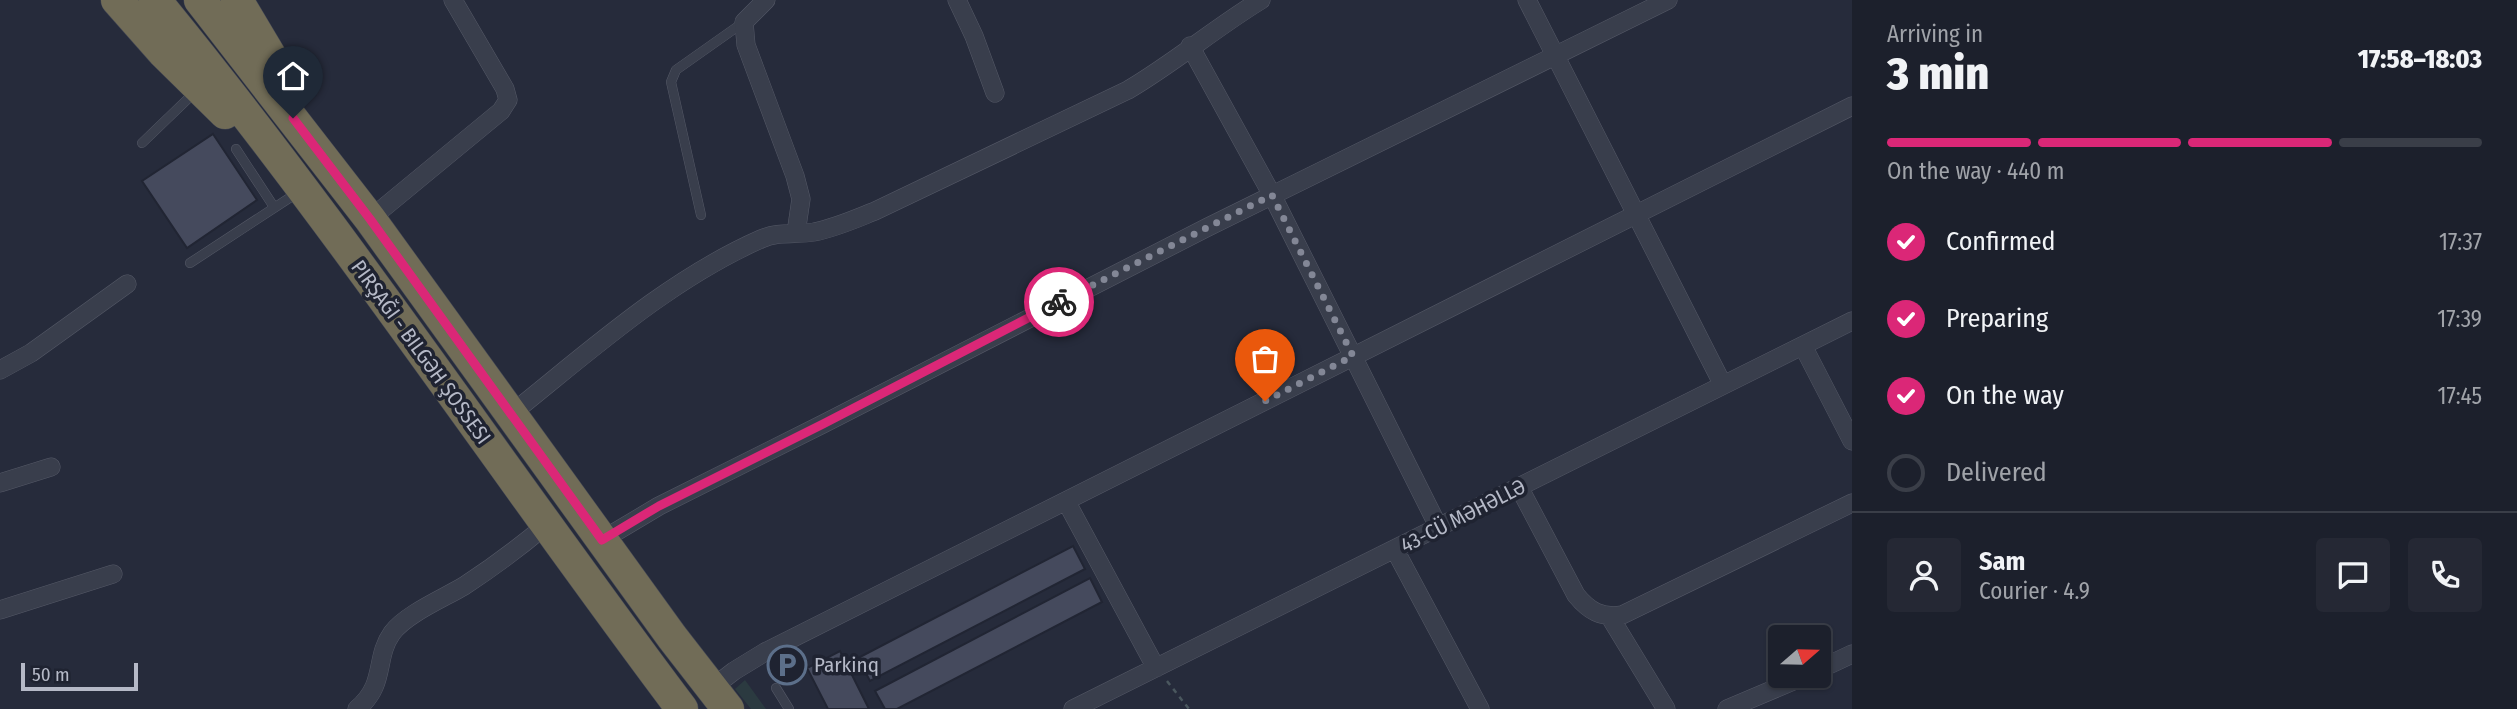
<!DOCTYPE html>
<html lang="en">
<head>
<meta charset="utf-8">
<style>
	body { margin:0; font-family:"Fira Sans Condensed",sans-serif; background:#252834; color:#f1f3f6; height:100vh; display:flex; flex-direction:column; font-size:26px; white-space:nowrap }
	* { box-sizing:border-box; margin:0 }
	p { font-size:23px; color:#a0a3a9 }
	.icon { flex:none; width:38px; height:38px; fill:none; stroke:currentColor; stroke-width:2; stroke-linecap:round; stroke-linejoin:round }
	.map { position:relative; flex:1; overflow:hidden }
	.drawer { display:flex; flex-direction:column; background:#1c202c; width:665px }
	.drawer>* { flex:none }
	.needle { width:46px; rotate:70deg }
	.fabs { position:absolute; left:1768px; top:625px; display:grid; gap:14px }
	.fabs a { display:grid; place-items:center; width:63px; height:63px; border-radius:7px; background:#1c202c; box-shadow:0 2px 5px #0004,0 0 0 2px #3a3e48; font-size:35px }
	.scale { position:absolute; left:21px; bottom:18px; width:117px; box-sizing:border-box; padding-left:7px; border:4px solid #b5b9c7; border-top:0; font-size:19px; line-height:24px; white-space:nowrap; color:#b5b9c7; -webkit-text-stroke:5px #1f2331; paint-order:stroke }
	.pin { position:absolute; display:grid; place-items:center; width:60px; height:60px; color:#fff; margin:-72px -30px; border-radius:50% 50% 50% 0; rotate:-45deg; box-shadow:0 0 7px #0007 }
	.pin .icon { rotate:45deg }
	.courier { position:absolute; display:grid; place-items:center; width:70px; height:70px; margin:-35px; border:5px solid #db2777; border-radius:50%; background:#fff; color:#222; box-shadow:0 2px 9px #0007 }
	.overview em { font-style:normal; font-weight:800 }
	.overview div { display:flex; flex-direction:column-reverse }
	.overview { display:flex; align-items:center; justify-content:space-between; height:119px; padding:0 35px }
	h1 { font-size:46px; font-weight:800; line-height:52px }
	.bar { display:grid; grid-template-columns:repeat(4,1fr); gap:10px 7px; align-content:center; height:84px; padding:0 35px }
	.bar i { height:9px; border-radius:5px; background:#3a3e48 }
	.bar .current { background:#db2777 }
	.bar p { grid-column:span 4 }
	.line { display:flex; align-items:center; gap:18px; padding:0 35px; border-top:2px solid #3a3e48 }
	.line div { flex:1 }
	.round { display:grid; place-items:center; flex:none; width:74px; height:74px; border-radius:7px; background:#252834 }
	ol { padding:0 35px; list-style:none }
	li { display:flex; align-items:center; gap:21px; height:77px }
	li p { margin-inline-start:auto }
	li .icon { padding:7px; border-radius:50%; background:#db2777; color:#fff; stroke-width:4 }
	li:last-child { color:#a0a3a9 }
	li i { width:38px; height:38px; border:4px solid #3a3e48; border-radius:50% }
	main { display:flex; flex:1; min-height:0 }
	.map>svg:first-child { display:block }
</style>
</head>
<body>
<main>
<div class="map">
<svg width="1852" height="709" viewBox="0 0 1852 709">
	<rect width="100%" height="100%" fill="#262b3b"/>
	<path fill="#2b3a40" d="M745,680L766,709H751L735,689Z"/>
	<path fill="#454a5d" stroke="#212533" stroke-width="2" d="M213,134L257,200L187,248L142,181Z
		M1073,546L1085,569L870,681L858,658Z
		M1090,578L1102,602L897,709H885L875,691Z
		M840,651L869,709H828L807,668Z"/>
	<g fill="none" stroke-linecap="round" stroke-linejoin="round">
		<defs>
			<path id="lane" d="M142,143L195,92
				M236,149L274,207
				M701,215L671,82L676,70L744,22
				M190,263L297,193
				M776,688L789,709"/>
			<path id="street" d="M766,0L744,22L746,45L795,176L801,199L796,233
				M957,0L974,36L995,93
				M1527,0L1723,385
				M1190,46L1272,195L1439,528
				M370,219L501,111L508,100L505,89L453,0
				M1803,346L1852,441
				M0,370L31,353L127,284
				M511,414C590,351 668,280 761,239C779,231 796,235 814,232C835,228 855,219 875,211L1128,90C1174,63 1215,28 1261,0
				M0,483L51,467
				M1519,487L1576,595C1589,611 1601,618 1622,615L1852,503
				M1066,501L1156,668
				M602,540L659,506L823,424L1208,227L1668,0
				M1395,550L1480,709
				M0,610L113,574
				M1610,617L1666,709
				M1818,670L1852,654
				M712,688L734,671L765,652L1852,106
				M357,709C387,684 374,658 392,633C406,614 444,598 464,586C493,567 520,547 546,525
				M1073,709L1852,321
				M1727,709L1805,676"/>
			<path id="highway" d="M117,0L163,52L225,113
				M155,0C342,228 505,474 682,709
				M200,0L370,219L672,637L728,709
				M237,0L287,84"/>
		</defs>
		<use href="#lane" stroke="#555967" stroke-width="10"/>
		<use href="#street" stroke="#555967" stroke-width="19"/>
		<use href="#highway" stroke="#424654" stroke-width="33"/>
		<path stroke="#4a575e" stroke-width="2.5" stroke-dasharray="5 5" stroke-linecap="butt" d="M1167,681L1189,709"/>
		<use href="#lane" stroke="#393e4c" stroke-width="9"/>
		<use href="#street" stroke="#393e4c" stroke-width="18"/>
		<use href="#highway" stroke="#716c57" stroke-width="32"/>
	</g>
	<g fill="none" stroke-linecap="round" stroke-linejoin="round">
		<path stroke="#838796" stroke-width="7" stroke-dasharray="0 12.6" d="M1059,302L1272,195L1353,356L1265,401"/>
		<path stroke="#db2777" stroke-width="9" d="M293,118L370,219L602,540L659,506L823,424L1059,302"/>
	</g>
	<defs>
		<symbol id="parking-ring" viewBox="-11 -11 22 22"><circle r="9.5" fill="#1f2331" stroke="#5c6f8a" stroke-width="1.5"/><path d="M-3.5-5.5H1a3.5 3.5 0 0 1 0 7H-1V5.5H-3.5ZM-1-3.4V-.6H.8a1.4 1.4 0 0 0 0-2.8Z" fill="#5c6f8a"/></symbol>
	</defs>
	<g fill-rule="evenodd">
		<use href="#parking-ring" x="765" y="643" width="44" height="44"/>
	</g>
	<g text-anchor="middle" dominant-baseline="central" stroke-width="7" stroke-linejoin="round" paint-order="stroke">
		<g font-size="21" fill="#b5b9c7" stroke="#1f2331">
			<text transform="translate(421 352) rotate(54)">PIRŞAĞI - BILGƏH ŞOSSESI</text>
			<text transform="translate(1463 516) rotate(-27)">43-CÜ MƏHƏLLƏ</text>
		</g>
		<g font-size="21" fill="#b5b9c7" stroke="#1f2331" text-anchor="start">
			<text x="814" y="665">Parkinq</text>
		</g>
	</g>
</svg>
<div class="fabs">
<a><svg class="needle" viewBox="-14 -14 28 28"><path d="M0-13l5 13h-10z" fill="#e53935"/><path d="M0 13l5-13h-10z" fill="#a0a3a9"/></svg></a>
</div>
<div class="scale">50 m</div>
<div class="pin" style="left:1265px;top:401px;background:#ea580c"><svg class="icon" aria-label="bag" viewBox="0 0 24 24"><path d="M5 8h14l-1 12H6zM9 8a3 3 0 0 1 6 0"/></svg></div>
<div class="pin" style="left:293px;top:118px;background:#1f2937"><svg class="icon" aria-label="home" viewBox="0 0 24 24"><path d="M3 11l9-7 9 7M6 9v11h12V9"/></svg></div>
<div class="courier" style="left:1059px;top:302px"><svg class="icon" aria-label="bike" viewBox="0 0 24 24"><circle cx="6" cy="16" r="4"/><circle cx="18" cy="16" r="4"/><path d="M6 16l4-8h5l3 8M10 8l3 8H6M13 5h3"/></svg></div>
</div>
<section class="drawer">
<div class="overview"><div><h1>3 min</h1><p>Arriving in</p></div><em>17:58–18:03</em></div>
<div class="bar"><i class="current"></i><i class="current"></i><i class="current"></i><i></i><p>On the way · 440 m</p></div>
<ol>
<li><svg class="icon" aria-label="check" viewBox="0 0 24 24"><path d="M5 12l5 5 9-10"/></svg>Confirmed<p>17:37</p></li>
<li><svg class="icon" aria-label="check" viewBox="0 0 24 24"><path d="M5 12l5 5 9-10"/></svg>Preparing<p>17:39</p></li>
<li><svg class="icon" aria-label="check" viewBox="0 0 24 24"><path d="M5 12l5 5 9-10"/></svg>On the way<p>17:45</p></li>
<li><i></i>Delivered</li>
</ol>
<div class="line" style="height:126px"><a class="round"><svg class="icon" aria-label="person" viewBox="0 0 24 24"><circle cx="12" cy="8" r="4"/><path d="M4 21q1-7 8-7t8 7"/></svg></a><div><b>Sam</b><p>Courier · 4.9</p></div><a class="round"><svg class="icon" aria-label="chat" viewBox="0 0 24 24"><path d="M4 5h16v11H9l-5 4z"/></svg></a><a class="round"><svg class="icon" aria-label="phone" viewBox="0 0 24 24"><path d="M5 4h4l2 5-3 2q2 4 5 5l2-3 5 2v4C11 20 4 13 5 4z"/></svg></a></div>
</section>
</main>
</body>
</html>
